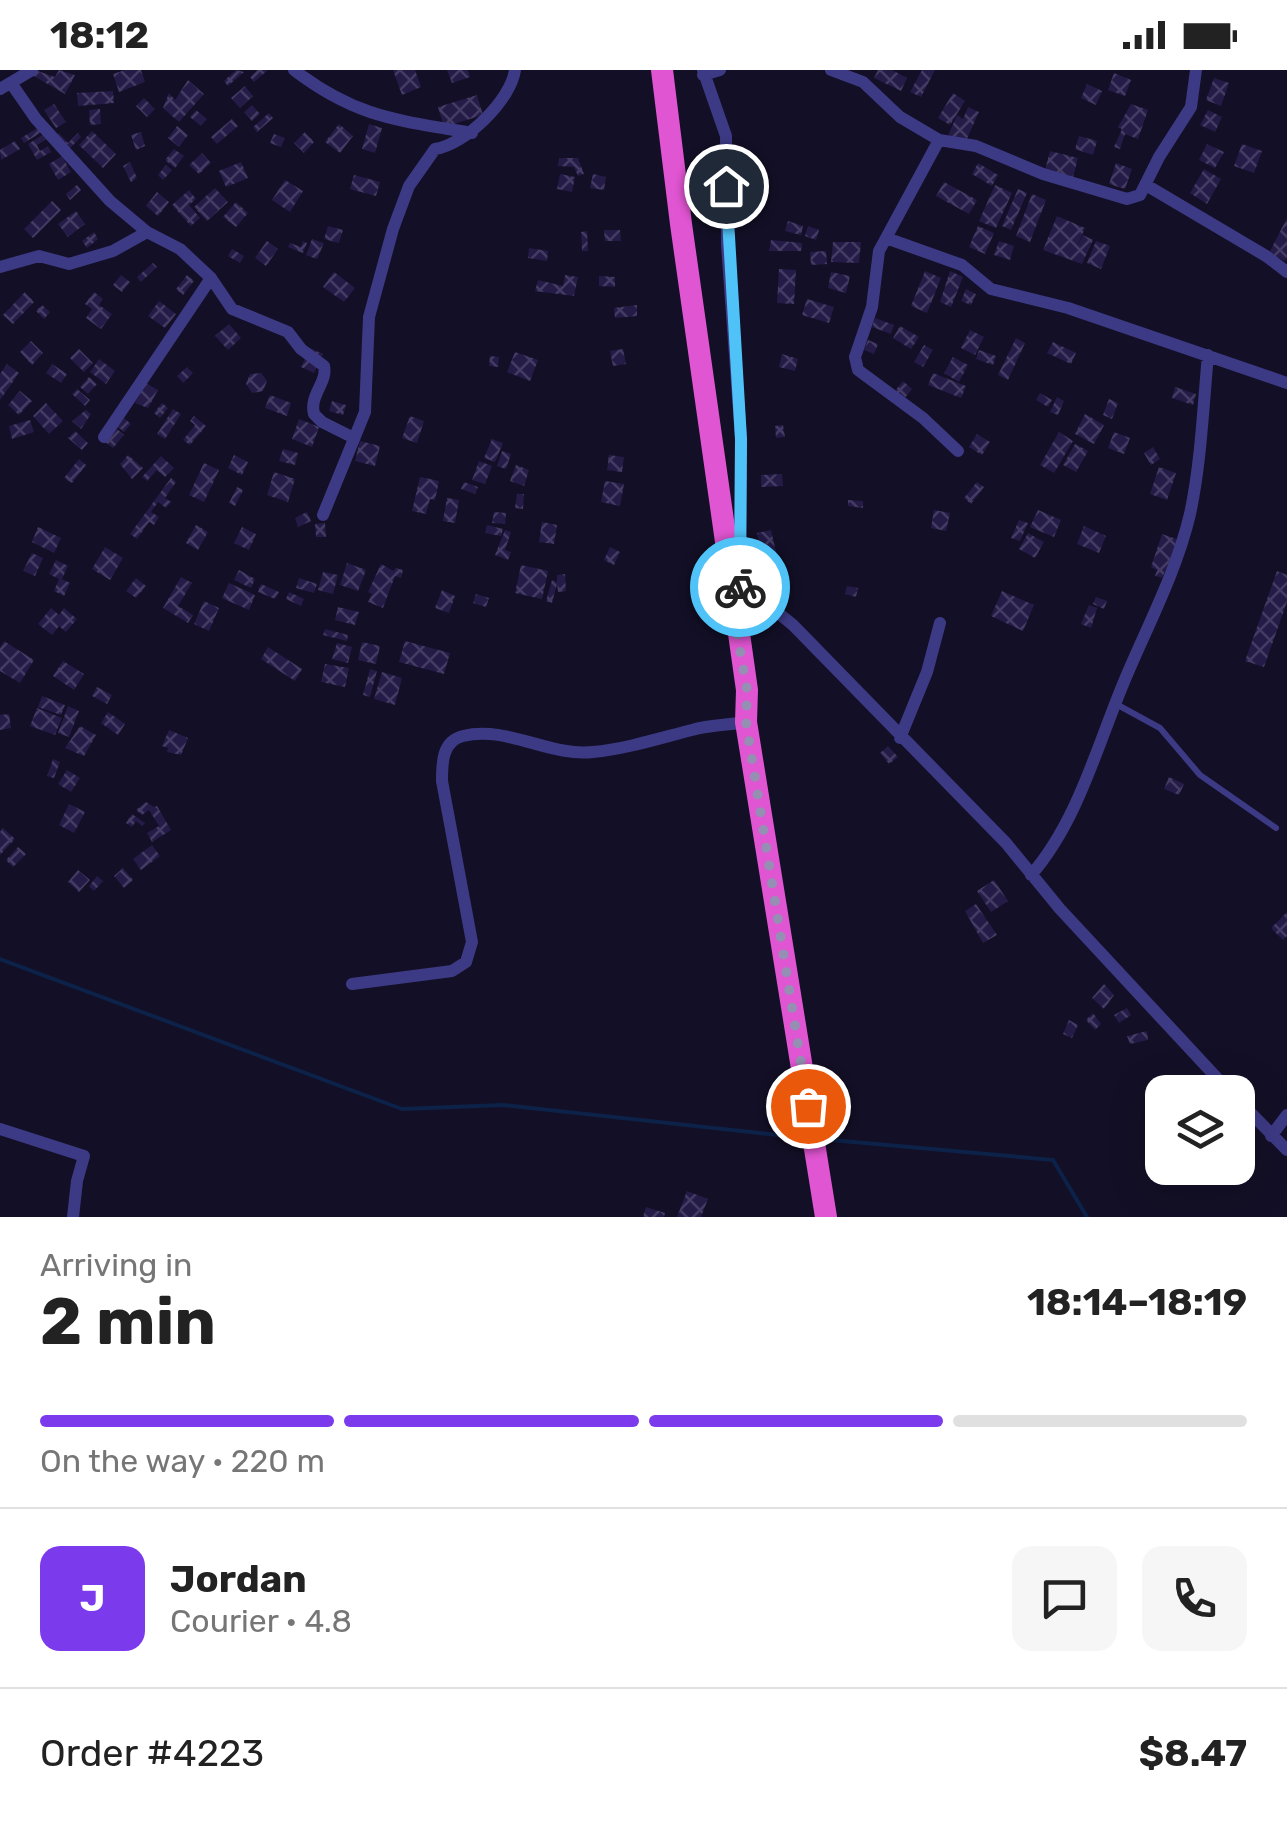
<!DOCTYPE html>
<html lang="en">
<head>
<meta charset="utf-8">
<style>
	body { margin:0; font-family:Rubik,sans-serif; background:#f6f6f6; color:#222; height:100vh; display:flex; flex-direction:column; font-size:38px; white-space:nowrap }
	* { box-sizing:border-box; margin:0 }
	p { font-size:32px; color:#767676 }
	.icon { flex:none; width:55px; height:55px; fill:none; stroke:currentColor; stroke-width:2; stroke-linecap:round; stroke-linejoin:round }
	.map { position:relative; height:1147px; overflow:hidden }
	.sheet { display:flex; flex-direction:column; background:#fff; flex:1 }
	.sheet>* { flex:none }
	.tools { position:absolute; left:1145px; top:1005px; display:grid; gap:20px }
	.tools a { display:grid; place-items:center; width:110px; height:110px; border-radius:20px; background:#fff; box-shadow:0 10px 40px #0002; font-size:50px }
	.pin { position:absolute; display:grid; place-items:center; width:85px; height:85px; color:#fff; margin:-42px; border:5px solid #fff; border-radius:50%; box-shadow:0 2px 10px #0007 }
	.courier { position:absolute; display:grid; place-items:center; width:100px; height:100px; margin:-50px; border:8px solid #4fc3f7; border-radius:50%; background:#fff; color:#222; box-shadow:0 2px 12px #0007 }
	.overview em { font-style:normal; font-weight:700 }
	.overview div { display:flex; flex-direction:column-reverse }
	.overview { display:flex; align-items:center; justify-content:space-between; height:170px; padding:0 40px }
	h1 { font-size:65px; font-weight:700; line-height:75px }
	.bar { display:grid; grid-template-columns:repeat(4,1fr); gap:15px 10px; align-content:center; height:120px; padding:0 40px }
	.bar i { height:12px; border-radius:8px; background:#e0e0e0 }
	.bar .on { background:#7c3aed }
	.bar p { grid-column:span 4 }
	.line { display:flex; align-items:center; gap:25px; padding:0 40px; border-top:2px solid #e0e0e0 }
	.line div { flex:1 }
	.round { display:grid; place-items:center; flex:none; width:105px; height:105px; border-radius:20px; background:#f6f6f6 }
	.status { display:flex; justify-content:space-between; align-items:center; height:70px; padding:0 50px; background:#fff; direction:ltr }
	.status svg { height:28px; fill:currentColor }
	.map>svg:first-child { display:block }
</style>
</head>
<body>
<div class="status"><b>18:12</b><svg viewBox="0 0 49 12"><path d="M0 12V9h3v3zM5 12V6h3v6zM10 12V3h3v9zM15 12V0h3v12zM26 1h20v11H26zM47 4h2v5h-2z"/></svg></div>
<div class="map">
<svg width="1287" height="1147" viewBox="0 0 1287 1147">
	<defs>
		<pattern id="building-cross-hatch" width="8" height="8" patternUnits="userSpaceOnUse" patternTransform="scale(2.5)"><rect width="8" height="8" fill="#241b47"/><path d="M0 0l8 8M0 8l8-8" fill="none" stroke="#433b63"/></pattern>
	</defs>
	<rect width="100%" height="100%" fill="#130f26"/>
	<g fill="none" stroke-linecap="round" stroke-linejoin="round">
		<path stroke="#0c2248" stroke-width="4" d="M0,889L402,1039L503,1035L806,1068
			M820,1069L1053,1090L1087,1147"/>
	</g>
	<path fill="url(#building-cross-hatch)" d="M35,0L55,7L59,0L75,5L65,24L32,5Z
		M125,0H141L145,12L119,22L113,4Z
		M236,0L244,2L228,16L224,11Z
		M257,0H268L254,12L250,7Z
		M393,0H415L421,17L402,25Z
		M447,0H468L470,7L452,13Z
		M878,0H892L907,8L901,21L874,8Z
		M922,0H935L921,27L910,22Z
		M1114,3L1131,10L1125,26L1108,20Z
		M1214,8L1229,13L1221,36L1206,30Z
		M188,10L204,24L179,52L163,38L169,23L175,30Z
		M1087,14L1102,21L1096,35L1081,28Z
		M245,16L253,26L240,38L231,28Z
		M113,21L114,33L78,36L77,23Z
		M953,23L965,31L950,55L938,48Z
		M477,25L483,45L444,57L438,37Z
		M144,28L155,39L147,47L136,36Z
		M54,34L66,52L56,58L44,40Z
		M1131,34L1148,40L1138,69L1125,64L1120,79L1114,77L1122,59L1118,57Z
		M252,35L260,44L252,51L244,42Z
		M968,37L979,42L965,73L947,68L957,45L963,49Z
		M100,39L101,54L90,55L89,40Z
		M196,40L207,49L201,56L190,47Z
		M1208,40L1222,47L1215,62L1200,55Z
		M269,43L273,48L257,62L253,57Z
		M232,49L238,56L217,74L211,67Z
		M339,54L353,66L340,83L325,72Z
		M369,54L382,58L375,83L362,79Z
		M177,56L188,65L179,77L168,68Z
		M39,57L42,62L24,73L21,68Z
		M92,61L116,84L103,98L79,75Z
		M141,62L145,76L136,80L131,65Z
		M305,62L314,72L304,83L294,73Z
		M59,63L68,73L78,63L81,67L68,80L56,67Z
		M44,64L47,69L37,75L40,81L48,76L51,82L37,90L28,74Z
		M274,64L285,68L281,77L270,73Z
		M1079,66L1097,71L1093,85L1075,79Z
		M15,71L20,79L1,90L0,80Z
		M1207,74L1224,82L1215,98L1199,90Z
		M1242,74L1262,81L1254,103L1234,96Z
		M174,79L184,86L175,98L165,90Z
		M1050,81L1078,88L1072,111L1044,104Z
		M202,83L211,93L199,104L189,95Z
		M738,83H748L749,114H739Z
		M62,86L71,102L58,110L49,94Z
		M559,88H578L584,104L578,106L574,97L558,96Z
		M130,92L137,108L131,112L123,96Z
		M241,92L248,108L226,117L219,101Z
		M978,93L998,105L992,116L972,104Z
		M1116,93L1132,99L1125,119L1109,114Z
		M166,95L172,100L163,110L158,105Z
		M1204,99L1221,109L1207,134L1190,123Z
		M560,104L575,107L572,122L557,119Z
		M593,104L606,107L604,120L590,118Z
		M354,105L380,112L376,126L350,119Z
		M285,110L303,121L290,142L272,130Z
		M944,112L977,130L969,144L936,126Z
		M77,115L81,120L70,130L66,124Z
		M995,115L1012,123L996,158L979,151Z
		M215,118L228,132L207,151L194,137Z
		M761,118L763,135L752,136L753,142L740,144L738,120Z
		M1018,119L1027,123L1011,160L1002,156Z
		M189,120L196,129L189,135L200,148L191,156L172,135Z
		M157,122L169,132L158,146L146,136Z
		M1032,124L1046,130L1030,172L1016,166Z
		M52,131L61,140L33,168L24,159Z
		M236,132L248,143L236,157L223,147Z
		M76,141L85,154L68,167L58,154Z
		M1057,146L1085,158L1077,177L1083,165L1093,170L1082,194L1043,180Z
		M1287,148V187L1285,191L1269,183Z
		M788,151L803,156L801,165L785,161Z
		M328,156L343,160L339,173L324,169Z
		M808,156L819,160L816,170L805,166Z
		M978,156L994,163L985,184L969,177Z
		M604,160H620L621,171H605Z
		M587,161L588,181H582L581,162Z
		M94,162L98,169L87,178L82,171Z
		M312,169L324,173L317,189L306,185Z
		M771,170L802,173L801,181H769Z
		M267,171L278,179L266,196L255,188Z
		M303,171L307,173L303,183L288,177L290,173L301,177Z
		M999,171L1014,176L1010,190L994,185Z
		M1096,171L1110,176L1101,199L1087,193Z
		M833,172H861L859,193L831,192Z
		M529,178L548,181L547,191L528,188Z
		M232,179L244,186L240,193L228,186Z
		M826,181L827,194L811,195L810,182Z
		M153,193L157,197L141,212L137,207Z
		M779,199L796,200L794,234L777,233Z
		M925,201L941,208L927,243L911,236Z
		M950,201L963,207L951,237L940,232Z
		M334,202L355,218L344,232L323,217Z
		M831,202L850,206L846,223L828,218Z
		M121,205L130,212L122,222L113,215Z
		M187,205L194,211L183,225L176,219Z
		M565,205L578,207L574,226L535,221L538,210L563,216Z
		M599,206L615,207V217L599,216Z
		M966,219L976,224L971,235L961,231Z
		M25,222L34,232L13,254L3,245Z
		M94,222L103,229L99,235L112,244L101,259L86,248L92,239L85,234Z
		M807,229L834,237L829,253L802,245Z
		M159,231L176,244L165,258L148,246Z
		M42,235L50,242L44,249L36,241Z
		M637,235V246L615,248L614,238Z
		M875,248L894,255L891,264L872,257Z
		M229,254L241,268L228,280L215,266Z
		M900,256L919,267L911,279L893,268Z
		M970,260L984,267L975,285L961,278Z
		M1016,268L1025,273L1008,310L998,305Z
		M868,270L878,274L874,284L864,280Z
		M31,271L43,283L32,295L20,282Z
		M1053,272L1076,283L1071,294L1047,283Z
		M924,275L933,280L923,297L914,292Z
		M310,278L323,284L314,303L301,297Z
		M79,279L93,293L84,302L70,288Z
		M623,279L626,294L613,296L610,281Z
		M979,280L996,286L993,295L976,289Z
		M515,282L538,290L530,311L507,302Z
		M782,284L798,289L795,301L779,297Z
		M490,286L499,287L498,297L489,296Z
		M953,287L968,295L959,312L944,303Z
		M99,289L115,301L106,314L90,302Z
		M7,294L19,303L0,330V304Z
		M52,294L67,304L61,313L46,303Z
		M187,297L193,303L183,313L177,306Z
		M261,303L267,311L263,321L252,323L246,314L250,304Z
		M933,303L966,316L961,328L928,315Z
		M89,307L97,314L88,324L80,317Z
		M903,311L912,319L900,334L891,326Z
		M146,313L158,320L148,338L135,333Z
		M1175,317L1196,324L1193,335L1172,328Z
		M77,319L90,330L85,336L72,324Z
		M20,321L32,331L19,345L8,335Z
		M1040,323L1052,330L1048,337L1036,330Z
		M270,325L291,333L287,346L265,338Z
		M1057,327L1064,331L1058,345L1050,342Z
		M1109,329L1118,333L1112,349L1103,345Z
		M332,331L346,335L343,345L329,341Z
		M46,333L63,351L49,364L33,346Z
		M162,333L168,338L160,348L154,343Z
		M173,339L181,344L165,369L157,364Z
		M86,340L91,344L81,359L72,351Z
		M1085,344L1104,355L1094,374L1075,364Z
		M194,346L206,356L190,375L183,370L195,355L190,351Z
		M410,346L424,351L417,373L402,368Z
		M124,348L131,354L124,362L117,356Z
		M299,349L319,357L312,377L292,369Z
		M30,350L34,362L12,369L9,356Z
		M783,355L785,367L776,368L775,356Z
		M117,359L124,365L113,378L105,372Z
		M75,361L88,373L82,380L68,368Z
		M1059,362L1073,371L1054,403L1040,395Z
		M1114,362L1130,368L1124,384L1108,378Z
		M977,364L990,372L982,385L969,377Z
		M492,369L503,373L495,392L484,388Z
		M360,371L380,376L375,396L355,391Z
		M1075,374L1088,381L1076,402L1063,395Z
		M1153,377L1160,389L1151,395L1144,383Z
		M283,379L298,383L295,395L279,391Z
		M502,381L511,384L506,399L497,396Z
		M128,385L143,398L132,409L120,394Z
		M234,385L248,392L242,405L228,398Z
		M609,385L624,387L622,402L607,400Z
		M161,386L174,398L165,407L157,400L147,411L142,407Z
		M79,389L86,395L72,413L64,408Z
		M479,391L492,396L485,414L472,410Z
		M204,393L219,400L204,432L189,425Z
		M516,395L529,400L524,416L510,411Z
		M1159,397L1176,403L1167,430L1150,424Z
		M274,402L295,409L288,432L267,425Z
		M782,404L783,416L761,417V405Z
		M420,407L439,411L435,430L430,429L426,444L412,441Z
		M171,408L176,412L165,428L171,432L166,438L158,432L151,442L159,447L154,455L149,452L137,469L130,464Z
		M605,411L624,414L620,436L601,432Z
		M464,412L478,417L475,424L461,419Z
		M977,412L984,417L971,434L964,428Z
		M237,417L243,420L235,436L229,433Z
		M517,424H524L523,439L515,438Z
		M447,428L459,430L455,453L443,451Z
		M848,430L863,431V438L848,436Z
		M934,440L950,443L946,461L931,458Z
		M1038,440L1061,450L1054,467L1030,457Z
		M307,442L311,451L298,457L295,448Z
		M494,442L506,443L505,454L492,453Z
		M1019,450L1028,453L1020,471L1011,468Z
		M542,452L557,455L554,474L539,472Z
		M325,453L326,467H316L315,454Z
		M196,455L208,462L198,480L186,473Z
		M487,455L503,459L501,466L485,463Z
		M1084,456L1106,466L1099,483L1077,474Z
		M38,457L61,468L54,483L32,472Z
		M242,457L256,464L249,480L234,473Z
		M505,460L511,462L505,480L511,482L508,490L495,485Z
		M771,460L777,486L763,489L757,463Z
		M1028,463L1044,472L1035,488L1019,479Z
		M1162,464L1179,470L1162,508L1155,506L1157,500L1151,497Z
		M105,477L123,488L110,510L92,499Z
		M610,477L620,482L614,495L604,490Z
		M32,483L43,488L35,506L23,501Z
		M56,490L68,496L62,509L70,513L64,526L54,521L59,509L49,504Z
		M347,493L366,500L358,521L340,515Z
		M381,494L394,501L395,498L403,500L401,508L395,506L383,538L368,532L372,524L368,522Z
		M521,495L548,501L542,529L515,523Z
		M239,500L255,509L251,518L234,510Z
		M1277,501L1287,505V532L1264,597L1245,591Z
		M323,502L338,505L333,524L318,520Z
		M565,504L566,521L558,522L557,514L552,533L546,531L552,510L557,512V505Z
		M181,507L192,513L178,536L193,545L188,553L163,538Z
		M136,508L146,516L136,528L126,521Z
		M299,508L317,514L314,523L296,518Z
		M229,513L255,525L249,540L222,528Z
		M261,514L279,522L275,529L258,522Z
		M847,516L858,518L856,527L845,524Z
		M442,520L455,526L449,543L435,538Z
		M1002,521L1034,535L1023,561L991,546Z
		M289,522L304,529L301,536L286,529Z
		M476,524L489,528L486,537L473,533Z
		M1096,527L1107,531L1104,539L1093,534Z
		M204,531L219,538L209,561L194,554Z
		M1089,535L1097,538L1091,558L1081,554Z
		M338,537L359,542L355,555L335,550Z
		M51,538L59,545L64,538L77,549L66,562L59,556L52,565L38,554Z
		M325,559L348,565L347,571L323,565Z
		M4,571L34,590L20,613L0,601V578Z
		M405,571L450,583L444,604L399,592Z
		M362,572L380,576L376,594L358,590Z
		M337,573L352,577L348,593L332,589Z
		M268,577L302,599L295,611L261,589Z
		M63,591L84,604L74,620L53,606Z
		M325,594L349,598L345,617L321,612Z
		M370,599L377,601L370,627L363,625Z
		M382,602L402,608L395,635L374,629Z
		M97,617L112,625L107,634L92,626Z
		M42,626L65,635L61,645L38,637Z
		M68,636L79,641L69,667L58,663Z
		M37,638L62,648L55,665L30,656Z
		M108,642L125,654L118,665L101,653Z
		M9,644L11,658L0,660V645Z
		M80,656L96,665L84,686L65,678Z
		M169,660L188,668L181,685L167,682L168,678L162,676Z
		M888,676L898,687L889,694L880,683Z
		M53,689L60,692L54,708L47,706Z
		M67,700L80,708L71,722L58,714Z
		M1169,707L1184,714L1179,725L1164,719Z
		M146,732L154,737L157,736L171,760L152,772L147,763L159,756L149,740L142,745L136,740Z
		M69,734L85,742L74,763L59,755Z
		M132,744L145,753L142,756L136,751L132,757L126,753Z
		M3,758L15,769L0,785V762Z
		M152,775L160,786L141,800L133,789Z
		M18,777L26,784L13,797L6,790Z
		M123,798L133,810L124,818L114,806Z
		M78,800L90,810L79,822L68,812Z
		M97,806L103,811L94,821L89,816Z
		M994,810L1008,831L991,842L977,821Z
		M976,834L997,865L983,873L965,841Z
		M1287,842V866L1283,870L1271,858Z
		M1104,914L1114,925L1104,939L1092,928Z
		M1127,938L1131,945L1119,953L1114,945Z
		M1093,943L1101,954L1095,960L1086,950Z
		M1069,950L1078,955L1072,968L1063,964Z
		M1147,961L1148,970L1130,974L1127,966Z
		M687,1121L708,1129L701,1147H677Z
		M646,1137L665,1143L664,1147H643Z"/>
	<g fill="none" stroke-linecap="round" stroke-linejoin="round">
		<path stroke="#3d3a85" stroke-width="6" d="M1116,634L1160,658L1200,705L1276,758"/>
		<path stroke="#3d3a85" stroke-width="12" d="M294,0C357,48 397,50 472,63
			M703,0L726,66L727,175L741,369L740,508
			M831,0L863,12L900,47L939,70L976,76L1043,104L1127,129L1140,125L1159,87L1191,37L1196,0
			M703,5L720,0
			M11,13L36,49L110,131L147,162L180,179L211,208L232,239L288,262L301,279L324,296C328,312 309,325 314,344L322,352L354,368
			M0,19L32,0
			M939,70L879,181L872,237L855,287L858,300L923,348L958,381
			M1146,115L1266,186L1287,202
			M886,168L962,195L991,219L1068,238L1287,313
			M0,197L39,186L69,194L113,181L147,162
			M104,367L211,208
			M323,445L365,342L369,247L393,159L409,116L435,79C465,75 511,30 515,0
			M732,534H767L793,555L1006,773L1060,839L1230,1022
			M900,668L927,602L940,553
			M1031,805C1080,749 1099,668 1129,600C1151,549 1177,499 1190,444C1201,393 1203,338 1208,285
			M352,914L452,901L466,892L472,872L442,711C442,693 442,671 463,666C506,655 550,687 593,682C626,679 660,668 692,660C709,655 728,655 746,652
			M1238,1030L1287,1080
			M0,1059L84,1086L77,1111L73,1147
			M1271,1066L1287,1045"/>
		<path stroke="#e055d1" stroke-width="22" d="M662,0L681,154L747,620L746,652L826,1147"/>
	</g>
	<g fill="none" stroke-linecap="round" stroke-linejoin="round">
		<path stroke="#948fb3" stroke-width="10" stroke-dasharray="0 18" d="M740,517V532L732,534L747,620L746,652L808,1036"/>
		<path stroke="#4fc3f7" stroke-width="12" d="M726,116L741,369L740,517"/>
	</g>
</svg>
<div class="tools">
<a><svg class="icon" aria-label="layers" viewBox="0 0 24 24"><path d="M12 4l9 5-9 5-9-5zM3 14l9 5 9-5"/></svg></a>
</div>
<div class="pin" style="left:808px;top:1036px;background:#ea580c"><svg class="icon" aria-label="bag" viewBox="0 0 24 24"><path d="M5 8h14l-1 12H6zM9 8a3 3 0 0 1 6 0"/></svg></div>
<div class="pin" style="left:726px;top:116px;background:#1f2937"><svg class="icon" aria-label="home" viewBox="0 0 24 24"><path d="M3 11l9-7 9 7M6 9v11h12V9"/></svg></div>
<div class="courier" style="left:740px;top:517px"><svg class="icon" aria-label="bike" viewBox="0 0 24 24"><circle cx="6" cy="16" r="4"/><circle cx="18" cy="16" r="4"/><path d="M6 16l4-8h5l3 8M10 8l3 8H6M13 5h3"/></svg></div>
</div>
<section class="sheet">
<div class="overview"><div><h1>2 min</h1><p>Arriving in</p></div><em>18:14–18:19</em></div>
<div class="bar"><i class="on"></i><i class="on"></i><i class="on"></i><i></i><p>On the way · 220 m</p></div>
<div class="line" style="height:180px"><b class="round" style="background:#7c3aed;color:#fff">J</b><div><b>Jordan</b><p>Courier · 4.8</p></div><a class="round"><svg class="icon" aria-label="chat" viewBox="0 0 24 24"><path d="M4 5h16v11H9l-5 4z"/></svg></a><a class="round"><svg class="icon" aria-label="phone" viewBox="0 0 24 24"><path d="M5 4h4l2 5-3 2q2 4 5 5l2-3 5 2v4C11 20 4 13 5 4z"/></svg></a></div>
<div class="line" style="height:130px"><div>Order #4223</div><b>$8.47</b></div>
</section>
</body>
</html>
